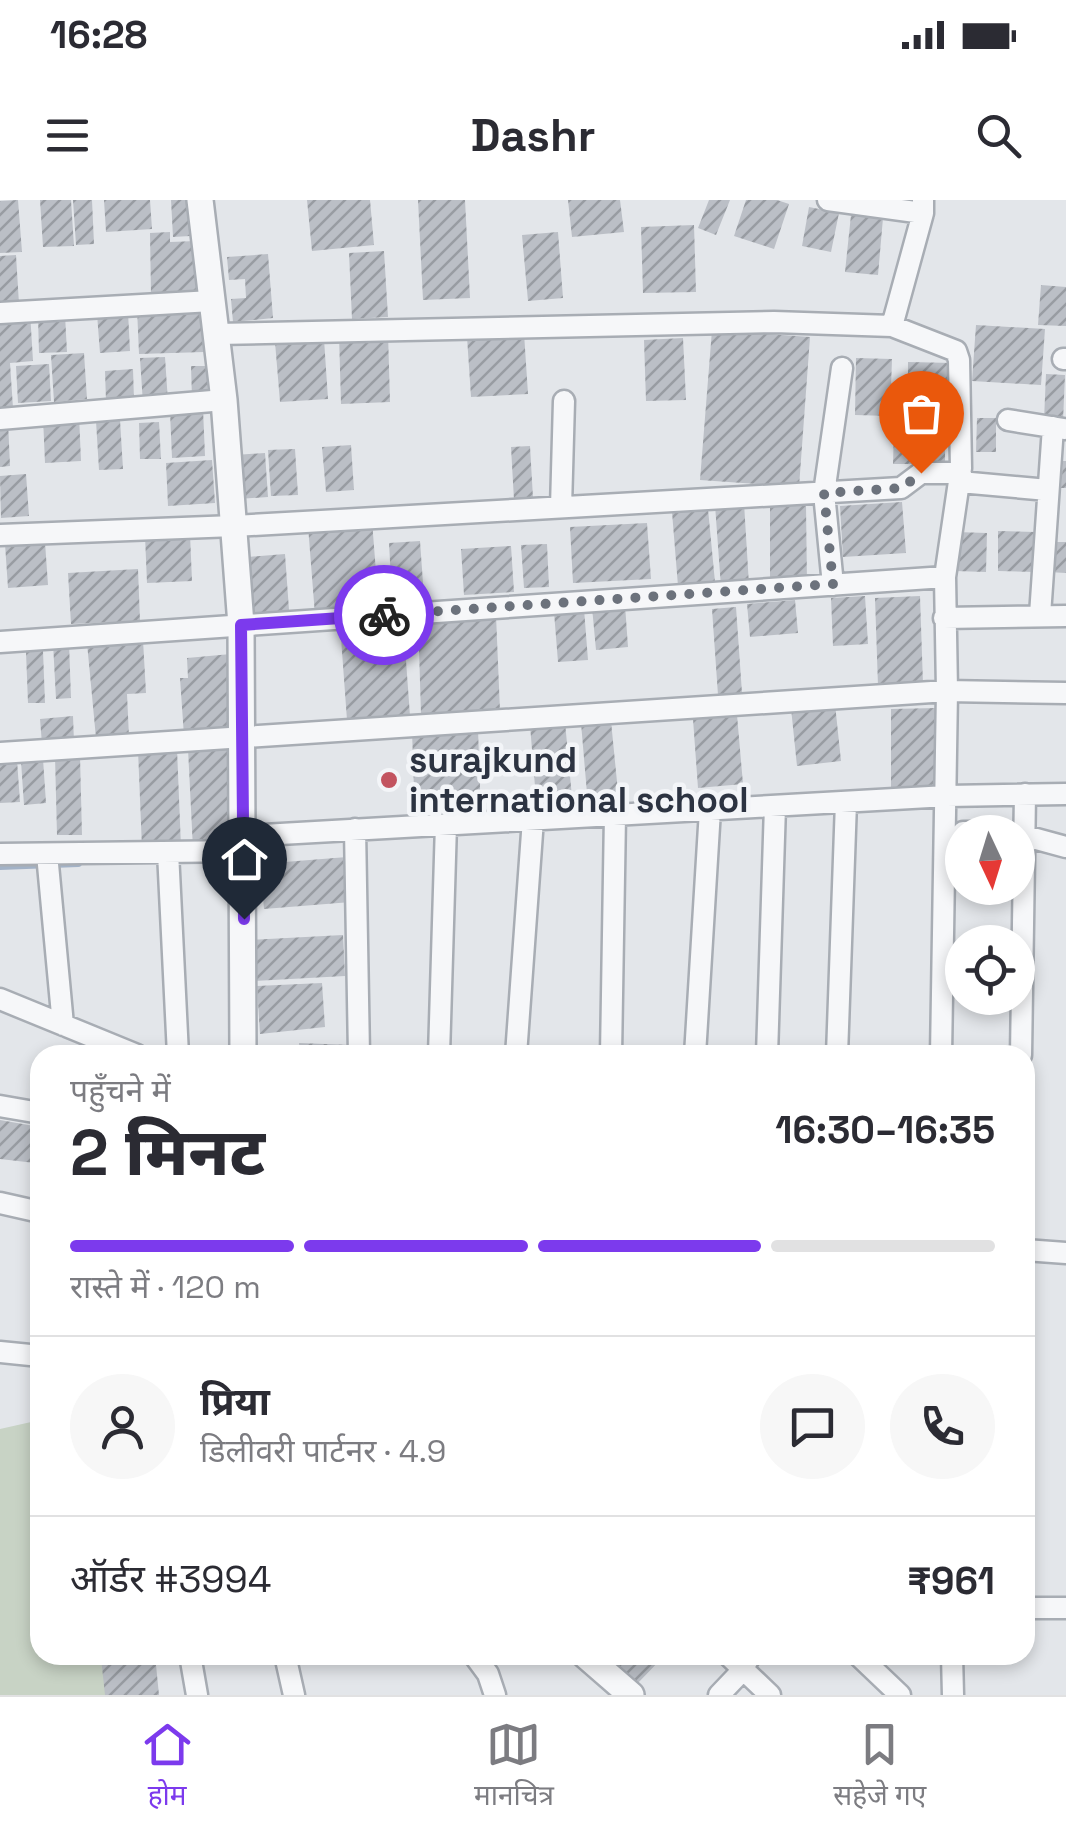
<!DOCTYPE html>
<html lang="hi">
<head>
<meta charset="utf-8">
<style>
	body { margin:0; font-family:"Space Grotesk","Noto Sans Devanagari",sans-serif; background:#f7f7f7; color:#2b2b33; height:100vh; display:flex; flex-direction:column; font-size:38px; white-space:nowrap }
	* { box-sizing:border-box; margin:0 }
	p { font-size:32px; color:#7c7c81 }
	.icon { flex:none; width:55px; height:55px; fill:none; stroke:currentColor; stroke-width:2; stroke-linecap:round; stroke-linejoin:round }
	.map { position:relative; flex:1; overflow:hidden }
	.panel { position:absolute; left:30px; top:845px; width:1005px; height:620px; display:flex; flex-direction:column; background:#fff; border-radius:30px; box-shadow:0 5px 15px #0003 }
	.panel>* { flex:none }
	.needle { width:65px; rotate:176deg }
	.buttons { position:absolute; left:945px; top:615px; display:grid; gap:20px }
	.buttons a { display:grid; place-items:center; width:90px; height:90px; border-radius:50%; background:#fff; box-shadow:0 5px 15px #0003; font-size:50px }
	.pin { position:absolute; display:grid; place-items:center; width:85px; height:85px; color:#fff; margin:-102px -42px; border-radius:50% 50% 50% 0; rotate:-45deg; box-shadow:0 0 10px #0007 }
	.pin .icon { rotate:45deg }
	.courier { position:absolute; display:grid; place-items:center; width:100px; height:100px; margin:-50px; border:8px solid #7c3aed; border-radius:50%; background:#fff; color:#222; box-shadow:0 2px 12px #0007 }
	.headline em { font-style:normal; font-weight:800 }
	.headline div { display:flex; flex-direction:column-reverse }
	.headline { display:flex; align-items:center; justify-content:space-between; height:170px; padding:0 40px }
	h1 { font-size:65px; font-weight:800; line-height:75px }
	.bar { display:grid; grid-template-columns:repeat(4,1fr); gap:15px 10px; align-content:center; height:120px; padding:0 40px }
	.bar i { height:12px; border-radius:8px; background:#e1e1e2 }
	.bar .current { background:#7c3aed }
	.bar p { grid-column:span 4 }
	.line { display:flex; align-items:center; gap:25px; padding:0 40px; border-top:2px solid #e1e1e2 }
	.line div { flex:1 }
	.round { display:grid; place-items:center; flex:none; width:105px; height:105px; border-radius:52px; background:#f7f7f7 }
	.status { display:flex; justify-content:space-between; align-items:center; height:70px; padding:0 50px; background:#fff; direction:ltr }
	.status svg { height:28px; fill:currentColor }
	header { display:flex; justify-content:space-between; align-items:center; height:130px; padding:0 40px; background:#fff; font-size:45px; font-weight:800 }
	.dock { display:flex; justify-content:space-around; align-items:center; height:140px; border-top:2px solid #e1e1e2; background:#fff; font-size:28px; color:#7c7c81 }
	.dock a { display:grid; justify-items:center; gap:5px }
	.dock .current { color:#7c3aed }
	.map>svg:first-child { display:block }
</style>
</head>
<body>
<div class="status"><b>16:28</b><svg viewBox="0 0 49 12"><path d="M0 12V9h3v3zM5 12V6h3v6zM10 12V3h3v9zM15 12V0h3v12zM26 1h20v11H26zM47 4h2v5h-2z"/></svg></div>
<header><svg class="icon" aria-label="menu" viewBox="0 0 24 24"><path d="M4 6h16M4 12h16M4 18h16"/></svg>Dashr<svg class="icon" aria-label="search" viewBox="0 0 24 24"><circle cx="10" cy="10" r="6"/><path d="M15 15l6 6"/></svg></header>
<div class="map">
<svg width="1066" height="1495" viewBox="0 0 1066 1495">
	<defs>
		<pattern id="building-hatch" width="6" height="6" patternUnits="userSpaceOnUse" patternTransform="scale(2.5)"><rect width="6" height="6" fill="#bbbfc6"/><path d="M-1 1l2-2M0 6l6-6M5 7l2-2" fill="none" stroke="#989ca2"/></pattern>
	</defs>
	<rect width="100%" height="100%" fill="#e3e6ea"/>
	<path fill="#c8d3c5" d="M40,1220V1455H110L117,1495H0V1229Z"/>
	<g fill="none" stroke-linecap="round" stroke-linejoin="round">
		<path stroke="#a2b2c7" stroke-width="8" d="M0,666L78,663"/>
	</g>
	<path fill="url(#building-hatch)" d="M18,0L22,52L0,53V1Z
		M40,0H71L74,46L43,47Z
		M73,0H92L94,44L76,45Z
		M104,0H150L152,29L106,32Z
		M171,0H188L190,36L173,37Z
		M307,0H370L374,45L312,51Z
		M418,0H465L470,98L423,100Z
		M568,0H620L624,32L572,37Z
		M709,0H730L716,35L698,28Z
		M746,0H777L789,4L774,49L734,36Z
		M809,7L839,13L831,52L802,46Z
		M851,15L883,18L878,75L845,72Z
		M694,25L696,92L643,93L641,27Z
		M170,32V42L197,41L199,94L151,95L150,33Z
		M558,32L563,98L528,101L522,35Z
		M384,51L388,117L352,119L349,53Z
		M268,54L273,118L233,122L231,99L246,98L245,79L229,80L227,57Z
		M16,55L19,104L0,105V56Z
		M1041,85L1066,87V126L1038,125Z
		M202,105L204,152L139,154L137,108Z
		M30,112L33,161L10,163L13,208H0V113Z
		M128,112L130,151L100,153L97,114Z
		M65,115L67,152L39,153L38,116Z
		M976,125L1045,129L1041,185L972,181Z
		M712,130L810,137L799,287L700,280Z
		M388,133L390,202L341,204L339,135Z
		M524,133L528,194L471,197L467,137Z
		M683,138L686,200L646,201L644,140Z
		M324,139L328,199L280,202L275,142Z
		M84,153L87,199L54,202L51,155Z
		M165,157L168,202L143,204L140,158Z
		M856,158L892,159L890,216L855,215Z
		M908,162L954,163L953,201L908,200Z
		M49,164L51,201L18,203L16,166Z
		M191,166H207L208,198H192Z
		M133,169L134,200L106,201L105,171Z
		M1046,174L1065,175L1063,221L1044,220Z
		M203,209L205,256L172,258L170,212Z
		M79,215L81,261L45,263L43,217Z
		M977,218H996V252H976Z
		M120,220L123,269L99,270L96,221Z
		M8,221L10,266L0,267V222Z
		M159,222L161,259H140L139,223Z
		M894,226L945,227V264H893Z
		M351,245L354,290L326,292L322,247Z
		M530,246L533,298L514,300L511,247Z
		M295,249L298,295L271,296L268,250Z
		M265,253L268,297L238,299L235,255Z
		M212,260L215,303L168,306L166,263Z
		M1063,261H1066V288H1061Z
		M26,274L29,316L1,318L0,276Z
		M902,302L906,353L843,357L840,306Z
		M744,303L749,385L721,387L715,305Z
		M770,305H806L807,383H770Z
		M708,309L715,382L678,386L672,312Z
		M372,321L379,410L315,415L308,326Z
		M647,323L651,379L573,383L570,327Z
		M998,331L1036,332V372L998,371Z
		M956,332L987,333L986,372L955,371Z
		M190,334L192,381L147,383L145,336Z
		M420,341L424,397L392,399L389,343Z
		M45,342L48,385L8,388L5,344Z
		M1049,342H1066V373L1048,372Z
		M547,344L549,387L524,388L521,345Z
		M511,346L514,392L464,395L461,349Z
		M285,354L289,410L253,413L248,357Z
		M138,369L140,421L71,424L68,373Z
		M865,396L868,444L833,446L831,398Z
		M920,396L923,484L878,486L875,398Z
		M795,400L798,433L750,437L747,404Z
		M625,405L628,447L596,450L592,407Z
		M736,407L742,493L718,495L712,409Z
		M584,409L588,460L558,462L554,412Z
		M496,415L500,511L421,514L418,418Z
		M403,419L410,516L347,520L340,424Z
		M143,440L146,493L127,494L129,537L96,538L87,443Z
		M53,443H69L71,498L56,499Z
		M43,451L45,503H28L26,452Z
		M231,454L237,531L184,536L180,478H188L187,458Z
		M835,504L841,561L797,566L791,508Z
		M937,508V593H891V509Z
		M737,515L743,584L698,588L693,519Z
		M73,516L74,542L42,544L40,519Z
		M611,521L619,602L588,605L581,523Z
		M565,522L573,608L537,611L530,525Z
		M478,529L481,616L415,618L412,531Z
		M235,547L239,647L193,649L188,549Z
		M177,549L181,647L142,648L138,550Z
		M55,556H80L82,635H57Z
		M43,559L46,603L24,605L21,561Z
		M17,560L20,602L0,603V561Z
		M347,657L351,702L264,709L260,664Z
		M343,735L345,776L253,781L250,740Z
		M322,783L325,827L260,834L257,786Z
		M299,843L351,845L350,855H300Z
		M0,920L40,927L35,963L0,959Z
		M127,1455H155L159,1495H105L101,1458Z
		M617,1455H665L636,1485L611,1460Z"/>
	<g fill="none" stroke-linecap="round" stroke-linejoin="round">
		<defs>
			<path id="minor" d="M828,0L923,13
				M0,113L212,101
				M892,126L923,13V0
				M217,134L774,122L892,126L956,151L959,160L961,268L945,377L947,491L941,855
				M1063,159H1066
				M0,219L224,200
				M1008,220L1064,229
				M960,282L1048,290
				M561,307L564,201
				M0,335L234,326L901,288L921,273H961
				M833,385L824,293L842,168
				M1040,415L1053,227
				M944,418L1066,416
				M0,442L945,377
				M0,553L947,491L1066,493
				M355,629L359,855
				M963,632H1001
				M1018,634L1066,647
				M244,636L947,596L1066,594
				M168,652L178,855
				M0,654L244,651
				M47,654L63,825
				M0,799L137,855
				M439,855L446,624
				M516,855L533,619
				M611,855L615,615
				M695,855L710,610
				M767,855L775,606
				M837,855L846,602
				M1021,855L1025,594
				M0,906L40,913
				M0,1003L40,1012
				M1025,1050L1066,1053
				M0,1152L40,1156
				M1025,1408H1066
				M190,1455L197,1495
				M285,1455L294,1495
				M474,1455L488,1474L495,1495
				M728,1455L770,1495
				M858,1455L900,1495
				M952,1455L953,1495
				M719,1495L739,1474L751,1455"/>
			<path id="tertiary" d="M200,0L224,200L241,425L243,855
				M585,1455L631,1495"/>
		</defs>
		<use href="#minor" stroke="#a8adb4" stroke-width="25"/>
		<use href="#tertiary" stroke="#a8adb4" stroke-width="30"/>
		<use href="#minor" stroke="#f6f7f9" stroke-width="20"/>
		<use href="#tertiary" stroke="#f6f7f9" stroke-width="25"/>
	</g>
	<g fill="none" stroke-linecap="round" stroke-linejoin="round">
		<path stroke="#6c727c" stroke-width="10" stroke-dasharray="0 18" d="M384,415L833,384L824,293L902,288L921,273"/>
		<path stroke="#7c3aed" stroke-width="12" d="M244,719L241,425L384,415"/>
	</g>
	<circle fill="#c35460" stroke="#f3f5f8" stroke-width="4" cx="389" cy="580" r="10"/>
	<g text-anchor="middle" dominant-baseline="central" stroke-width="9" stroke-linejoin="round" paint-order="stroke">
		<g font-size="35" font-weight="bold" fill="#2c3341" stroke="#f3f5f8" text-anchor="start">
			<text x="409" y="560">surajkund<tspan x="409" dy="40">international school</tspan></text>
		</g>
	</g>
</svg>
<div class="buttons">
<a><svg class="needle" viewBox="-14 -14 28 28"><path d="M0-13l5 13h-10z" fill="#e53935"/><path d="M0 13l5-13h-10z" fill="#7c7c81"/></svg></a>
<a><svg class="icon" aria-label="locate" viewBox="0 0 24 24"><circle cx="12" cy="12" r="6"/><path d="M12 2v4M12 18v4M2 12h4M18 12h4"/></svg></a>
</div>
<div class="pin" style="left:921px;top:273px;background:#ea580c"><svg class="icon" aria-label="bag" viewBox="0 0 24 24"><path d="M5 8h14l-1 12H6zM9 8a3 3 0 0 1 6 0"/></svg></div>
<div class="pin" style="left:244px;top:719px;background:#1f2937"><svg class="icon" aria-label="home" viewBox="0 0 24 24"><path d="M3 11l9-7 9 7M6 9v11h12V9"/></svg></div>
<div class="courier" style="left:384px;top:415px"><svg class="icon" aria-label="bike" viewBox="0 0 24 24"><circle cx="6" cy="16" r="4"/><circle cx="18" cy="16" r="4"/><path d="M6 16l4-8h5l3 8M10 8l3 8H6M13 5h3"/></svg></div>
<section class="panel">
<div class="headline"><div><h1>2 मिनट</h1><p>पहुँचने में</p></div><em>16:30–16:35</em></div>
<div class="bar"><i class="current"></i><i class="current"></i><i class="current"></i><i></i><p>रास्ते में · 120 m</p></div>
<div class="line" style="height:180px"><a class="round"><svg class="icon" aria-label="person" viewBox="0 0 24 24"><circle cx="12" cy="8" r="4"/><path d="M4 21q1-7 8-7t8 7"/></svg></a><div><b>प्रिया</b><p>डिलीवरी पार्टनर · 4.9</p></div><a class="round"><svg class="icon" aria-label="chat" viewBox="0 0 24 24"><path d="M4 5h16v11H9l-5 4z"/></svg></a><a class="round"><svg class="icon" aria-label="phone" viewBox="0 0 24 24"><path d="M5 4h4l2 5-3 2q2 4 5 5l2-3 5 2v4C11 20 4 13 5 4z"/></svg></a></div>
<div class="line" style="height:130px"><div>ऑर्डर #3994</div><b>₹961</b></div>
</section>
</div>
<nav class="dock">
<a class="current"><svg class="icon" aria-label="home" viewBox="0 0 24 24"><path d="M3 11l9-7 9 7M6 9v11h12V9"/></svg>होम</a>
<a><svg class="icon" aria-label="map" viewBox="0 0 24 24"><path d="M3 6l6-2 6 2 6-2v14l-6 2-6-2-6 2zM9 4v14M15 6v14"/></svg>मानचित्र</a>
<a><svg class="icon" aria-label="saved" viewBox="0 0 24 24"><path d="M7 4h10v16l-5-4-5 4z"/></svg>सहेजे गए</a>
</nav>
</body>
</html>
